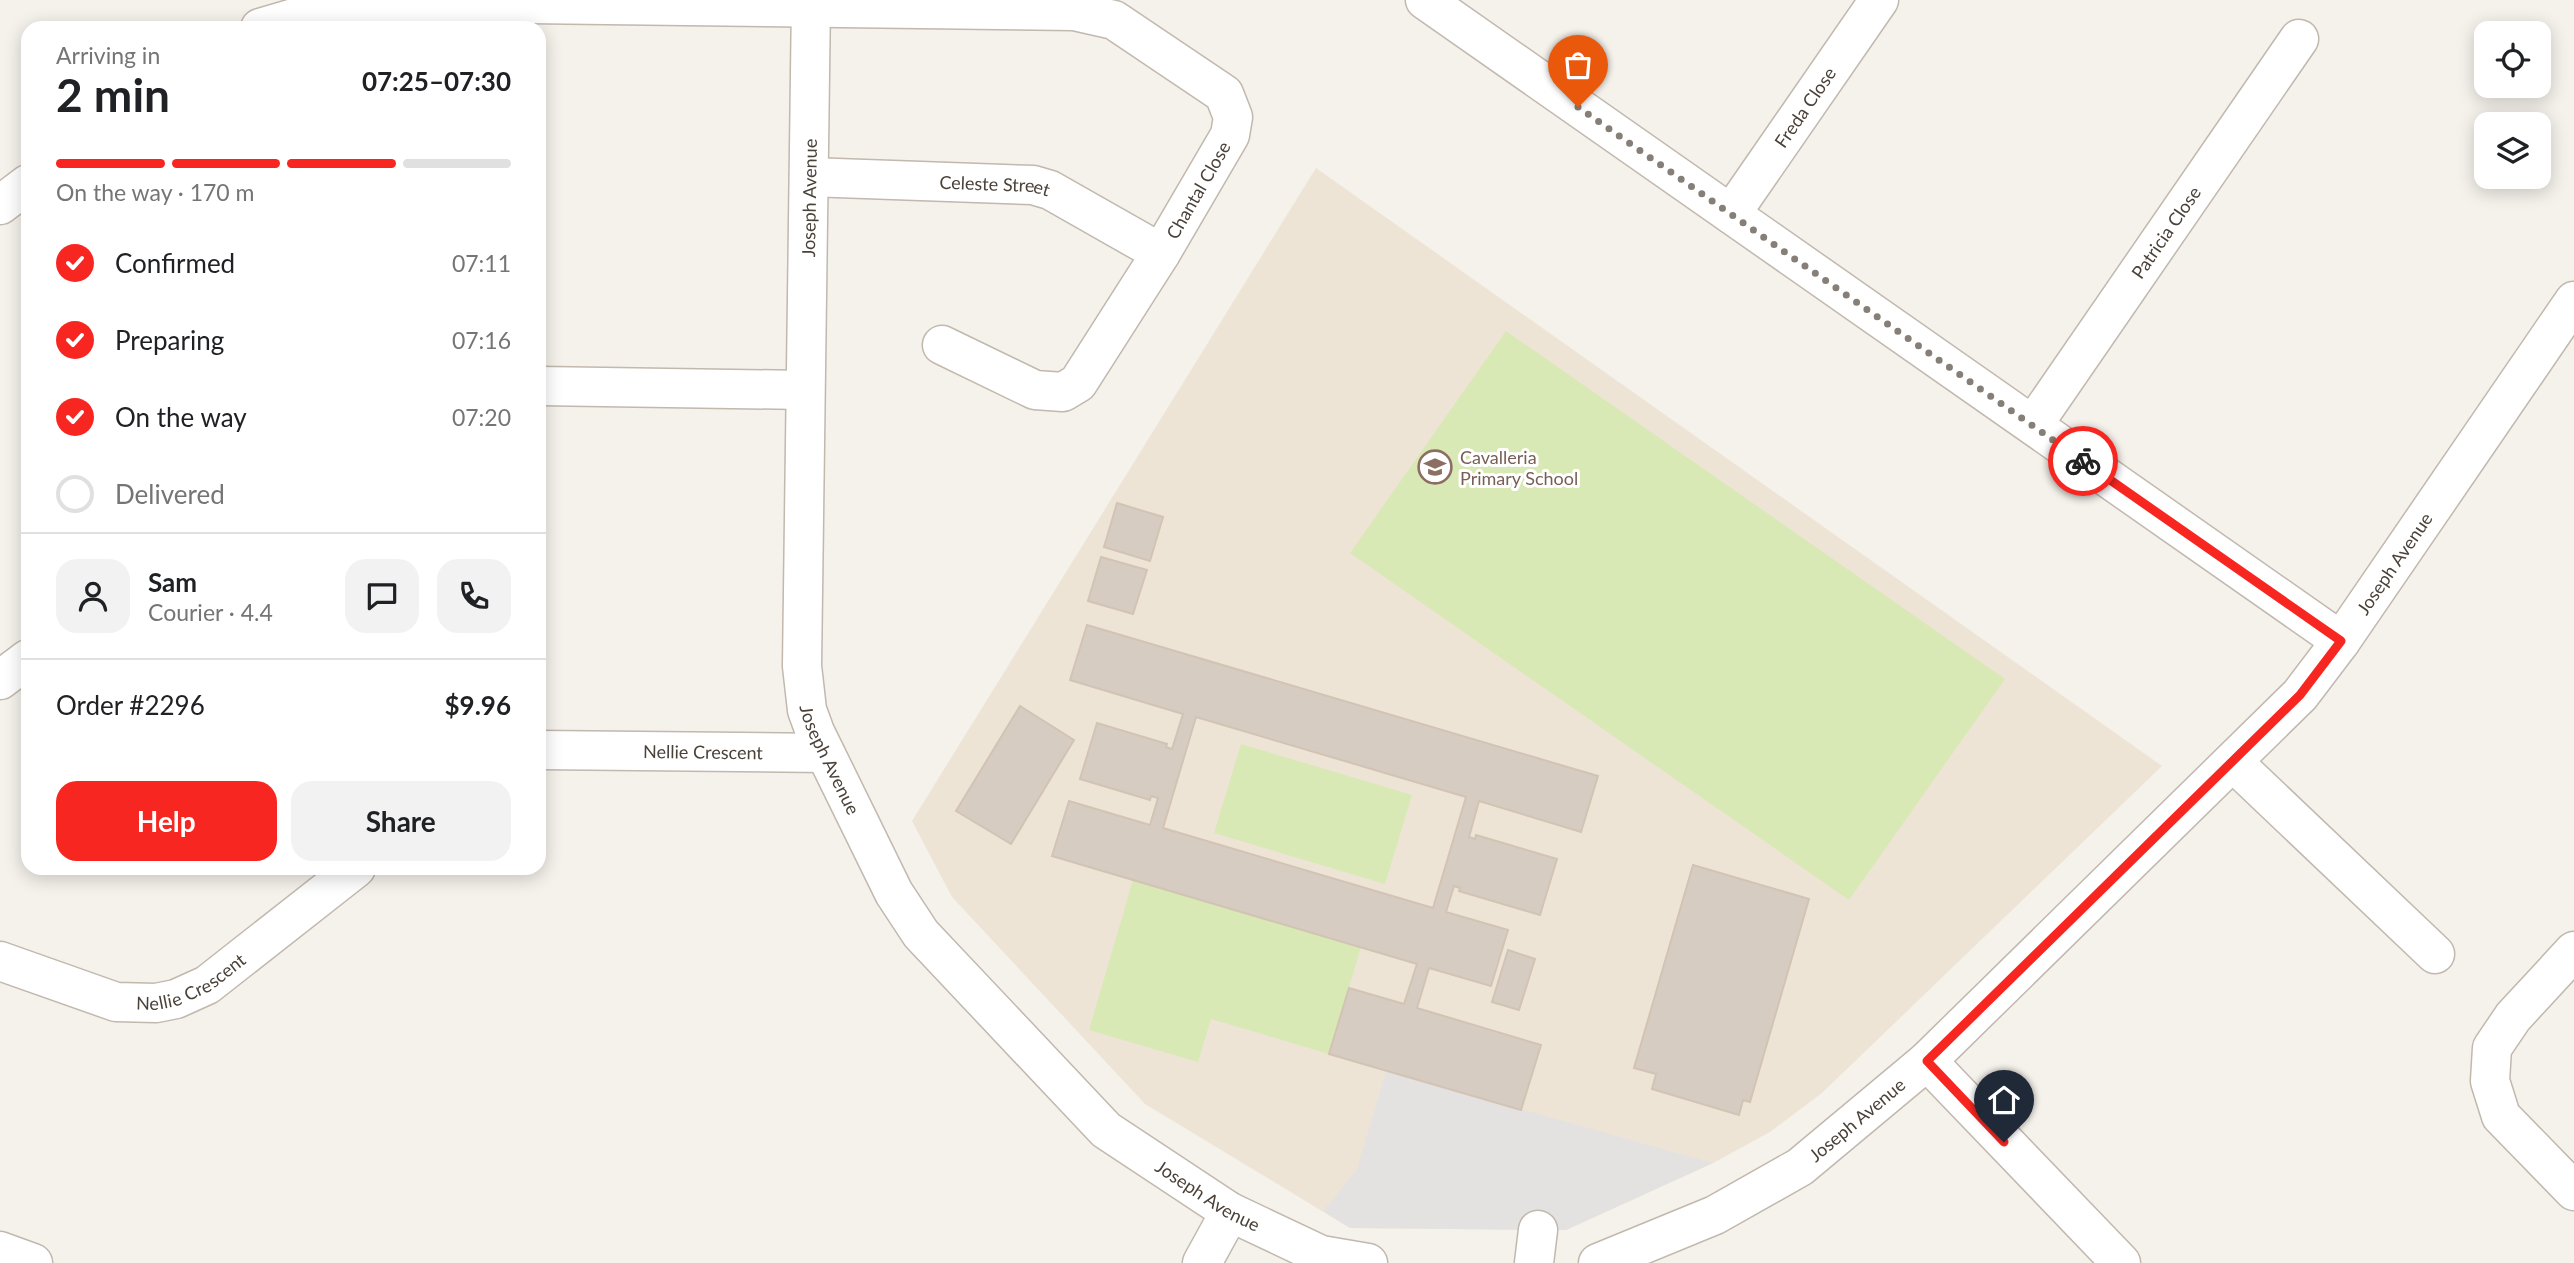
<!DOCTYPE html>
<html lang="en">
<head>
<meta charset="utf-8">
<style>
	body { margin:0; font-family:Lato,sans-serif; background:#f2f2f2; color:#202124; height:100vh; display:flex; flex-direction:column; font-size:26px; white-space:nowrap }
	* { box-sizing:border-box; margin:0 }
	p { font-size:23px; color:#757577 }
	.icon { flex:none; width:38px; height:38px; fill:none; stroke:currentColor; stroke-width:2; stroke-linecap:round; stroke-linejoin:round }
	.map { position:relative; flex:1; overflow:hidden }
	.details { position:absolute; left:21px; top:21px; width:525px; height:854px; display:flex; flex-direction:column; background:#fff; border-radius:21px; box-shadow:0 4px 18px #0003 }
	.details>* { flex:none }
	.buttons { position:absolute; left:2474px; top:21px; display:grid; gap:14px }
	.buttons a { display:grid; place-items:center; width:77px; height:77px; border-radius:14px; background:#fff; box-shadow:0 4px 18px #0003; font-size:35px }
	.pin { position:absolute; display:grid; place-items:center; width:60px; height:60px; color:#fff; margin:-72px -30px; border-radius:50% 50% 50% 0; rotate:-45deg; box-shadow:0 0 7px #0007 }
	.pin .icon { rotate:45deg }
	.courier { position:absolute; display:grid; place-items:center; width:70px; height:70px; margin:-35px; border:5px solid #f82620; border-radius:50%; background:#fff; color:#222; box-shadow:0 2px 9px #0007 }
	.headline em { font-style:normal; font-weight:700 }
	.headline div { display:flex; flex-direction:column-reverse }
	.headline { display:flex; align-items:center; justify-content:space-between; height:119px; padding:0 35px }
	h1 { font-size:46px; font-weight:700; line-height:52px }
	.bar { display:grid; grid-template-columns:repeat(4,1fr); gap:10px 7px; align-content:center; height:84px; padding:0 35px }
	.bar i { height:9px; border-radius:5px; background:#e0e0e0 }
	.bar .selected { background:#f82620 }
	.bar p { grid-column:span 4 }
	.line { display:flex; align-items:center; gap:18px; padding:0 35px; border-top:2px solid #e0e0e0 }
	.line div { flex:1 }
	.round { display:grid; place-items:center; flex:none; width:74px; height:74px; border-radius:21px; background:#f2f2f2 }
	ol { padding:0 35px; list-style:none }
	li { display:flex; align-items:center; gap:21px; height:77px }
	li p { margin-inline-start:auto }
	li .icon { padding:7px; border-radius:50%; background:#f82620; color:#fff; stroke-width:4 }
	li:last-child { color:#757577 }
	li i { width:38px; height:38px; border:4px solid #e0e0e0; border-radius:50% }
	.cta { display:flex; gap:14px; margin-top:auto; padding:14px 35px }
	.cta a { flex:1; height:80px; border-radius:21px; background:#f82620; color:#fff; font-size:28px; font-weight:700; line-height:80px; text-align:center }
	.cta a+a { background:#f2f2f2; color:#202124 }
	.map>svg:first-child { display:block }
</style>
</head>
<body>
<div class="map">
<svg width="2574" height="1263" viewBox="0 0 2574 1263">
	<rect width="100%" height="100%" fill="#f5f1eb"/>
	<path fill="#eee4d6" d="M1316,168L2162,766L1822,1093L1770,1132L1713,1163L1566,1230L1350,1228L1145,1104L952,897L912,821Z"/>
	<path fill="#d8e9b5" d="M1506,331L2005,679L1849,900L1350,553Z
		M1241,744L1412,795L1385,884L1214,833Z
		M1133,880L1361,947L1329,1054L1211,1019L1198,1062L1089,1030Z"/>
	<path fill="#e4e2e0" d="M1386,1071L1713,1163L1566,1230L1350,1228L1323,1211L1357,1169Z"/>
	<path fill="#d7ccc1" stroke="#d2c3b4" stroke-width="2" fill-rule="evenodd" d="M1117,503L1163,517L1150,561L1104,547Z
		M1101,557L1147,570L1133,614L1088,601Z
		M1087,625L1598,776L1581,832L1479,801L1469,837L1475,839L1476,835L1557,859L1540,915L1459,891L1460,888L1454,886L1446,912L1508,930L1491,986L1429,968L1417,1008L1541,1045L1521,1110L1329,1054L1349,988L1404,1004L1417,964L1052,856L1069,801L1150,825L1158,798L1151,796L1150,800L1080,779L1097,723L1167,744L1166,747L1172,749L1183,714L1070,680ZM1196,717L1466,797L1433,908L1163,828Z
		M1020,706L1074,740L1011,844L956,811Z
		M1693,865L1809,899L1750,1102L1743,1100L1739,1115L1652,1089L1656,1074L1634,1068Z
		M1508,950L1535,959L1519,1010L1492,1002Z"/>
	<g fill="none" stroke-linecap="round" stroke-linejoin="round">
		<defs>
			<g id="minor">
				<path id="s1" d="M811,0L802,666L807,710L815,732L894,893L921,934L1106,1130L1230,1212L1321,1255L1368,1263"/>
				<path d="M1425,0L2341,641"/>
				<path d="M260,28L311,13L378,2L1074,11L1114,20L1224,94L1233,117L1230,135L1161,253L1078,383L1063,392L1035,390L942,345"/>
				<path id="s2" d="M809,177L1033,185L1050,190L1161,253"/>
				<path d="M0,205L28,184"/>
				<path id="s3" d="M1731,214L1879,0"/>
				<path d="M539,386L805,390"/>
				<path id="s4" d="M2033,425L2299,39"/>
				<path d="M0,680L28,659"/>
				<path id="s5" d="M539,750L825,753"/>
				<path d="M2233,762L2435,954"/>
				<path d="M2574,951L2513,1017L2492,1048L2490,1081L2501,1116L2574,1191"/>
				<path id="s6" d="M0,961L116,1002L156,1003L176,999L207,985L356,868"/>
				<path d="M1927,1061L2121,1263"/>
				<path d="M0,1251L33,1263"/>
				<path d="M1202,1263L1230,1212"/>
				<path d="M1534,1263L1538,1230"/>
				<path id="s7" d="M1598,1263L1715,1215L1800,1167L1927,1061L2300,695L2341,641L2574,301"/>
			</g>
		</defs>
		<use href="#minor" stroke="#c1b8ae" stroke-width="41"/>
		<use href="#minor" stroke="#fff" stroke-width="38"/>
	</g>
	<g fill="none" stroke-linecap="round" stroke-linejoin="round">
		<path stroke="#867f77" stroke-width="7" stroke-dasharray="0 12.6" d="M1578,107L2083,461"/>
		<path stroke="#f82620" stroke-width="9" d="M2004,1142L1927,1061L2300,695L2341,641L2083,461"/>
	</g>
	<defs>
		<symbol id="school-ring" viewBox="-11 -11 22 22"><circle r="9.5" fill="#fff" stroke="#8d6e63" stroke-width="1.5"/><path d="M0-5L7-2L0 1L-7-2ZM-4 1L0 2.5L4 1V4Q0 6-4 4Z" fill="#8d6e63"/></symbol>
	</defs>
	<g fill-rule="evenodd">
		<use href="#school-ring" x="1416" y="448" width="38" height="38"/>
	</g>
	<g text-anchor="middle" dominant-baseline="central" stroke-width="6" stroke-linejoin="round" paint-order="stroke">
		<g font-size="18" fill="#4a4139" stroke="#fff">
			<text stroke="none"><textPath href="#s3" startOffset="130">Freda Close</textPath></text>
			<text stroke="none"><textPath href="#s2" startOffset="186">Celeste Street</textPath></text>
			<text transform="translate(1198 190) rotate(-60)">Chantal Close</text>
			<text transform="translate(809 198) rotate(-89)">Joseph Avenue</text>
			<text stroke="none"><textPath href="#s4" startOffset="234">Patricia Close</textPath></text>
			<text stroke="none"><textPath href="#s7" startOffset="1074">Joseph Avenue</textPath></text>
			<text stroke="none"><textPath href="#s5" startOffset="164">Nellie Crescent</textPath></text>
			<text stroke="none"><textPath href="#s1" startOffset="765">Joseph Avenue</textPath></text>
			<text stroke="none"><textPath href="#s6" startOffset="203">Nellie Crescent</textPath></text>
			<text stroke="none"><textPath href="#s7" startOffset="298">Joseph Avenue</textPath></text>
			<text stroke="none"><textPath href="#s1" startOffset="1353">Joseph Avenue</textPath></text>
		</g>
		<g font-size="18" fill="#785e54" stroke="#fff" text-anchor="start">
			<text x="1460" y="457">Cavalleria<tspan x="1460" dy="21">Primary School</tspan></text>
		</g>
	</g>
</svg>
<div class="buttons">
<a><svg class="icon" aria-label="locate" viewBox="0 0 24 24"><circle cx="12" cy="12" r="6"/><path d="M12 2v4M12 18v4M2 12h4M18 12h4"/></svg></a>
<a><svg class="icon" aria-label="layers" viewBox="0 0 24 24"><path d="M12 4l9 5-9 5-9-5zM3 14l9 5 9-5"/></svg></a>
</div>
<div class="pin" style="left:1578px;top:107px;background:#ea580c"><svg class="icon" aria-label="bag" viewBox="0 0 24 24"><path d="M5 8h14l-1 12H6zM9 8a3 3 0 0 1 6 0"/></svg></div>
<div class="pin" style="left:2004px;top:1142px;background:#1f2937"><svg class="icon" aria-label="home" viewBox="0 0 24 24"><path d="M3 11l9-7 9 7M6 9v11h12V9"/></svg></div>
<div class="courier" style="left:2083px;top:461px"><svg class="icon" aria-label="bike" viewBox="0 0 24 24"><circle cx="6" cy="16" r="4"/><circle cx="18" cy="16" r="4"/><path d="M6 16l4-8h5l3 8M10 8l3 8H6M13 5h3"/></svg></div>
<section class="details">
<div class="headline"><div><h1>2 min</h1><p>Arriving in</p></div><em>07:25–07:30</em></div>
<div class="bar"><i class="selected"></i><i class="selected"></i><i class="selected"></i><i></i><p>On the way · 170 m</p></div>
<ol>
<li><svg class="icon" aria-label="check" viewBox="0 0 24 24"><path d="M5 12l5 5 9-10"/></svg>Confirmed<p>07:11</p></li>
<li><svg class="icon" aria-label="check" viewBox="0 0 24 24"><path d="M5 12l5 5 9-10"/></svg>Preparing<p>07:16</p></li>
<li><svg class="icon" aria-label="check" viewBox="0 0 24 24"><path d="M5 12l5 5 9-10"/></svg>On the way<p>07:20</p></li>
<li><i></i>Delivered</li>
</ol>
<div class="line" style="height:126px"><a class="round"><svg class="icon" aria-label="person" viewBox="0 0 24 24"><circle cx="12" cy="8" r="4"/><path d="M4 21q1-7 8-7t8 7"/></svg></a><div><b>Sam</b><p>Courier · 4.4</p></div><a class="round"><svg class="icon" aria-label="chat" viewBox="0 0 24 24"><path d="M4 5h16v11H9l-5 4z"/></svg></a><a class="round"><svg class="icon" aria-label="phone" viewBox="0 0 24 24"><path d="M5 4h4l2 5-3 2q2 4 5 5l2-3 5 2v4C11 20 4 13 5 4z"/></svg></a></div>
<div class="line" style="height:91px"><div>Order #2296</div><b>$9.96</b></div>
<div class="cta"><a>Help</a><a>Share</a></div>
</section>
</div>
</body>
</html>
